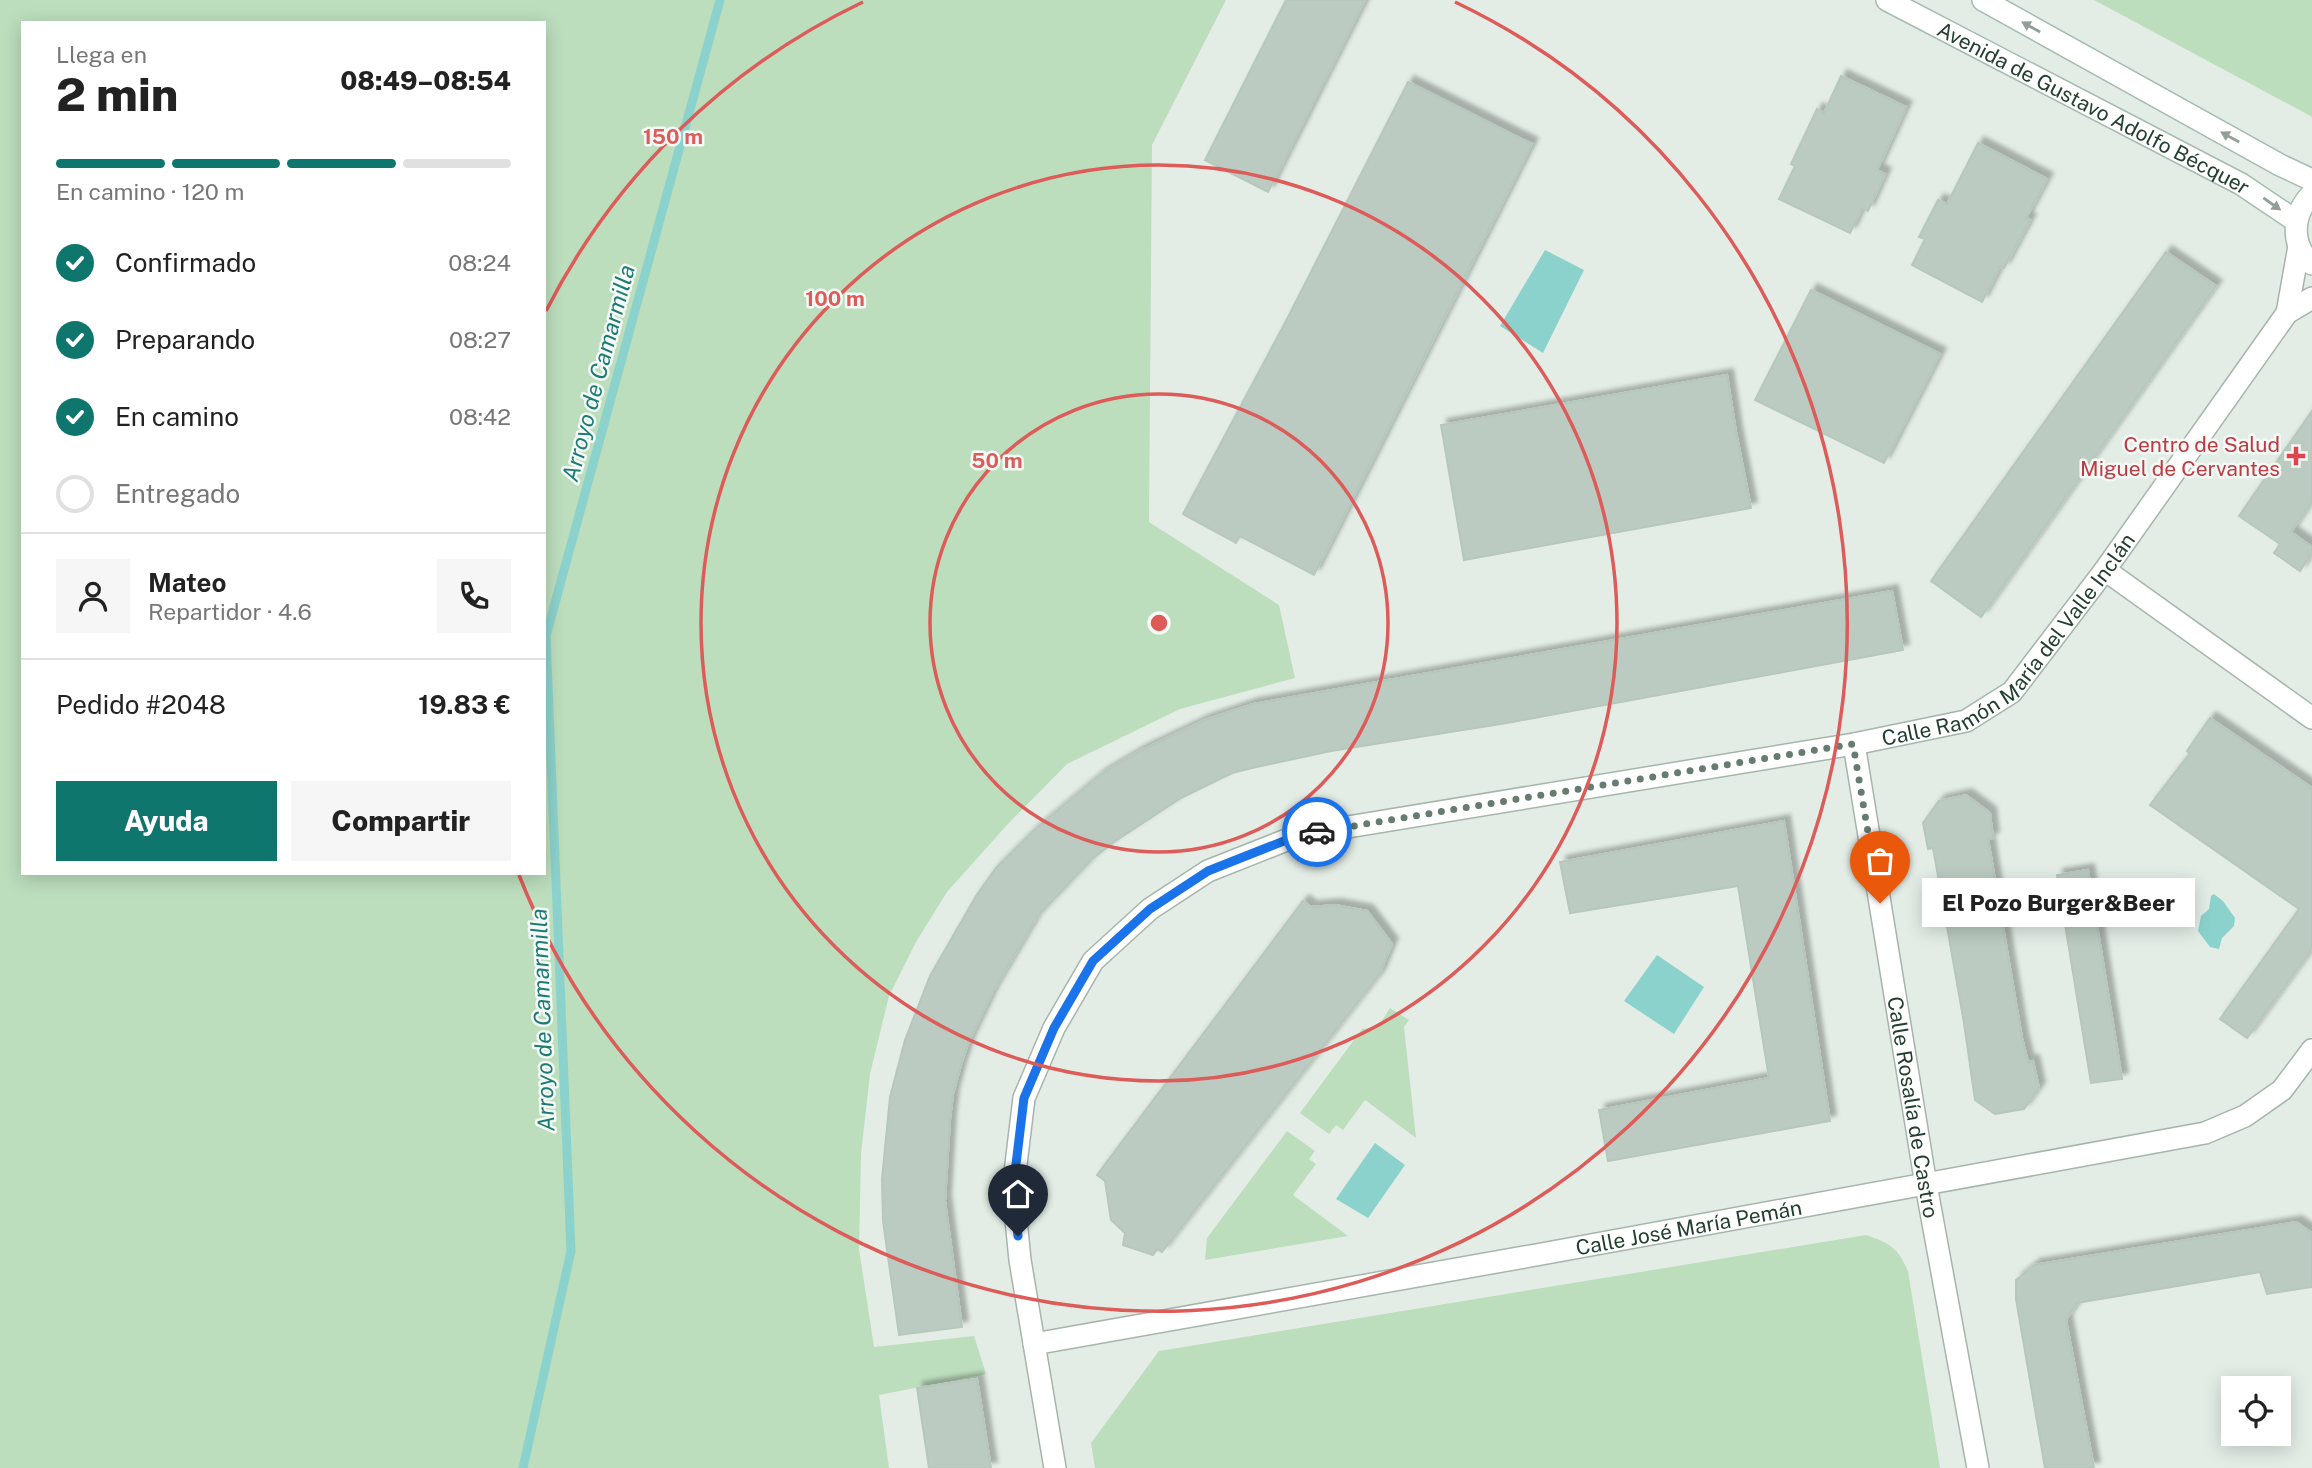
<!DOCTYPE html>
<html lang="es">
<head>
<meta charset="utf-8">
<style>
	body { margin:0; font-family:"Public Sans",sans-serif; background:#f6f6f6; color:#222; height:100vh; display:flex; flex-direction:column; font-size:26px; white-space:nowrap }
	* { box-sizing:border-box; margin:0 }
	p { font-size:23px; color:#767676 }
	.icon { flex:none; width:38px; height:38px; fill:none; stroke:currentColor; stroke-width:2; stroke-linecap:round; stroke-linejoin:round }
	.map { position:relative; flex:1; overflow:hidden }
	.panel { position:absolute; left:21px; top:21px; width:525px; height:854px; display:flex; flex-direction:column; background:#fff; border-radius:0px; box-shadow:0 4px 18px #0003 }
	.panel>* { flex:none }
	.buttons { position:absolute; left:2221px; top:1376px; display:grid; gap:14px }
	.buttons a { display:grid; place-items:center; width:70px; height:70px; border-radius:0px; background:#fff; box-shadow:0 4px 18px #0003; font-size:35px }
	.pin { position:absolute; display:grid; place-items:center; width:60px; height:60px; color:#fff; margin:-72px -30px; border-radius:50% 50% 50% 0; rotate:-45deg; box-shadow:0 0 7px #0007 }
	.pin .icon { rotate:45deg }
	.courier { position:absolute; display:grid; place-items:center; width:70px; height:70px; margin:-35px; border:5px solid #1a73e8; border-radius:50%; background:#fff; color:#222; box-shadow:0 2px 9px #0007 }
	.bubble { position:absolute; height:49px; border-radius:0px; background:#fff; box-shadow:0 4px 18px #0003; font-size:23px; font-weight:800; line-height:49px; text-align:center }
	.headline em { font-style:normal; font-weight:800 }
	.headline div { display:flex; flex-direction:column-reverse }
	.headline { display:flex; align-items:center; justify-content:space-between; height:119px; padding:0 35px }
	h1 { font-size:46px; font-weight:800; line-height:52px }
	.bar { display:grid; grid-template-columns:repeat(4,1fr); gap:10px 7px; align-content:center; height:84px; padding:0 35px }
	.bar i { height:9px; border-radius:5px; background:#e0e0e0 }
	.bar .active { background:#0f766e }
	.bar p { grid-column:span 4 }
	.line { display:flex; align-items:center; gap:18px; padding:0 35px; border-top:2px solid #e0e0e0 }
	.line div { flex:1 }
	.round { display:grid; place-items:center; flex:none; width:74px; height:74px; border-radius:0px; background:#f6f6f6 }
	ol { padding:0 35px; list-style:none }
	li { display:flex; align-items:center; gap:21px; height:77px }
	li p { margin-inline-start:auto }
	li .icon { padding:7px; border-radius:50%; background:#0f766e; color:#fff; stroke-width:4 }
	li:last-child { color:#767676 }
	li i { width:38px; height:38px; border:4px solid #e0e0e0; border-radius:50% }
	.button { display:flex; gap:14px; margin-top:auto; padding:14px 35px }
	.button a { flex:1; height:80px; border-radius:0px; background:#0f766e; color:#fff; font-size:28px; font-weight:800; line-height:80px; text-align:center }
	.button a+a { background:#f6f6f6; color:#222 }
	.map>svg:first-child { display:block }
</style>
</head>
<body>
<div class="map">
<svg width="2312" height="1468" viewBox="0 0 2312 1468">
	<defs>
		<filter id="shadow"><feDropShadow dx="6" dy="-6" stdDeviation="2" flood-color="#0004"/></filter>
	</defs>
	<rect width="100%" height="100%" fill="#e3ede6"/>
	<path fill="#bcdebd" fill-rule="evenodd" d="M0,0H1226L1152,145L1149,522L1279,605L1295,678L1180,709L1067,764L1007,825L947,892L916,942L889,996L870,1074L861,1154L859,1249L874,1347L974,1336L986,1374L879,1395L889,1468H0ZM23,23H544V873H23Z
		M2094,0H2312V117L2305,113Z
		M1390,1008L1409,1020L1404,1027L1416,1138L1365,1100L1343,1130L1336,1125L1329,1134L1300,1113L1362,1029L1378,1027Z
		M1287,1131L1315,1151L1309,1159L1316,1164L1293,1195L1348,1236L1205,1260L1207,1238Z
		M1866,1235C1890,1243 1898,1248 1908,1271L1940,1468H1095L1091,1443L1159,1351Z"/>
	<path fill="#8cd2cc" d="M1545,250L1584,270L1543,353L1500,326Z
		M2214,894L2223,901L2235,918L2234,926L2222,938L2219,949L2210,947L2198,931L2201,916L2209,909L2211,896Z
		M1657,955L1704,987L1674,1034L1624,1001Z
		M1375,1143L1405,1165L1368,1218L1336,1199Z"/>
	<g fill="none" stroke-linecap="round" stroke-linejoin="round">
		<path stroke="#8cd2cc" stroke-width="9" d="M523,1468L571,1251L546,636L720,0"/>
	</g>
	<path fill="#bbcbc1" stroke="#b6c7bc" stroke-width="2" filter="url(#shadow)" d="M1286,0H1365L1268,192L1205,160Z
		M1841,76L1906,107L1877,170L1885,174L1868,211L1862,208L1850,233L1779,199L1795,166L1791,164L1817,109L1824,113Z
		M1408,82L1532,144L1314,575L1240,536L1236,543L1183,514L1286,321Z
		M1978,143L2047,179L2026,218L2030,220L2004,268L2000,267L1982,302L1912,265L1925,239L1919,237L1938,200L1947,204Z
		M2166,252L2216,286L1981,617L1931,581Z
		M1811,290L1940,354L1884,463L1755,400Z
		M1727,375L1736,432L1751,508L1464,560L1441,425Z
		M2312,411V501L2291,532L2312,547V553L2300,571L2274,553L2280,544L2239,516Z
		M1892,591L1903,650L1507,723L1331,751L1252,768L1232,773L1181,798L1114,842L1092,859L1036,918L993,991L969,1041L961,1065L953,1094L950,1120L945,1201L962,1327L899,1335L883,1221L882,1179L890,1097L905,1040L930,976L976,896L996,868L1034,830L1101,774L1140,751L1205,720L1253,704Z
		M2210,718L2312,788V949L2247,1038L2220,1019L2299,909L2150,805L2190,753L2187,751Z
		M1966,795L1990,813L1993,838L1988,839L2022,1038L2028,1062L2033,1061L2039,1088L2024,1109L1995,1114L1975,1100L1964,1023L1942,898L1933,848L1928,849L1923,823L1939,801Z
		M1784,821L1830,1121L1608,1161L1599,1110L1769,1078L1738,886L1570,913L1560,862Z
		M2088,870L2122,1079L2091,1083L2057,875Z
		M1303,901L1311,907L1335,905L1367,911L1392,944L1379,975L1162,1252L1157,1249L1153,1255L1123,1245L1125,1233L1111,1220L1105,1181L1097,1175Z
		M2296,1222L2312,1233V1287L2267,1294L2260,1272L2077,1303L2066,1320L2094,1468H2045L2016,1299V1280L2034,1265Z
		M977,1379L991,1468H929L917,1388Z"/>
	<g fill="none" stroke-linecap="round" stroke-linejoin="round">
		<defs>
			<g id="street">
				<path d="M2287,313L2299,246"/>
				<path d="M2105,570L2312,718"/>
				<path id="s1" d="M1854,744L1926,1185L1978,1468"/>
				<path id="s2" d="M1034,1344L1536,1255L2205,1133L2245,1116L2282,1090L2312,1050"/>
				<path id="s3" d="M1055,1468L1020,1260L1013,1189L1024,1098L1054,1028L1093,961L1150,909L1208,871L1299,835L1854,744L1966,721L2012,692L2105,570L2287,313L2312,298"/>
			</g>
			<g id="secondary">
				<path id="s4" d="M1887,0L2241,184L2296,221"/>
				<path d="M1983,0L2280,165L2312,180"/>
				<path d="M2312,194C2292,214 2290,245 2312,264"/>
			</g>
		</defs>
		<use href="#street" stroke="#a6b5ac" stroke-width="24"/>
		<use href="#secondary" stroke="#a4bcae" stroke-width="24"/>
		<use href="#street" stroke="#fff" stroke-width="21"/>
		<use href="#secondary" stroke="#fff" stroke-width="21"/>
	</g>
	<defs><path id="oneway-solid" d="M-6-.8H1V-3.2L6.5 0L1 3.2V.8H-6Z" transform="scale(1.75)"/></defs>
	<g fill="#919f98">
		<use href="#oneway-solid" transform="translate(2031 27) rotate(-151)"/>
		<use href="#oneway-solid" transform="translate(2230 137) rotate(-151)"/>
		<use href="#oneway-solid" transform="translate(2272 204) rotate(35)"/>
	</g>
	<g fill="none" stroke-linecap="round" stroke-linejoin="round">
		<path stroke="#667c70" stroke-width="7" stroke-dasharray="0 12.6" d="M1317,832L1853,744L1880,903"/>
		<path stroke="#1a73e8" stroke-width="9" d="M1018,1236L1013,1189L1024,1098L1054,1028L1093,961L1150,909L1208,871L1299,835L1317,832"/>
	</g>
	<g fill="none" stroke="#dd5b58" stroke-width="3.5">
		<circle cx="1159" cy="623" r="229"/>
		<circle cx="1159" cy="623" r="458"/>
		<path d="M546 311A688 688 0 0 1 863 2M1455 2A688 688 0 1 1 519 875"/>
	</g>
	<path fill="#e0444e" stroke="#f4f9f5" stroke-width="2.5" d="M2292.5 445.5h7v7h7v7h-7v7h-7v-7h-7v-7h7z"/>
	<g text-anchor="middle" dominant-baseline="central" stroke-width="5" stroke-linejoin="round" paint-order="stroke">
		<g font-size="21" fill="#233f30" stroke="#f4f9f5">
			<text stroke="none"><textPath href="#s4" startOffset="233">Avenida de Gustavo Adolfo Bécquer</textPath></text>
			<text stroke="none"><textPath href="#s3" startOffset="1531">Calle Ramón María del Valle Inclán</textPath></text>
			<text stroke="none"><textPath href="#s1" startOffset="368">Calle Rosalía de Castro</textPath></text>
			<text stroke="none"><textPath href="#s2" startOffset="665">Calle José María Pemán</textPath></text>
		</g>
		<g font-size="21" fill="#be3a42" stroke="#f4f9f5" text-anchor="end">
			<text x="2280" y="444">Centro de Salud<tspan x="2280" dy="24">Miguel de Cervantes</tspan></text>
		</g>
		<g font-size="23" font-style="italic" fill="#1c7b74" stroke="#f4f9f5">
			<text transform="translate(598 373) rotate(-75)">Arroyo de Camarmilla</text>
			<text transform="translate(542 1020) rotate(-92)">Arroyo de Camarmilla</text>
		</g>
	</g>
	<circle cx="1159" cy="623" r="10" fill="#dd5b58" stroke="#f4f9f5" stroke-width="3.5"/>
	<g font-size="21" text-anchor="middle" font-weight="bold" fill="#dd5b58" stroke="#f4f9f5" stroke-width="5" stroke-linejoin="round" paint-order="stroke">
		<text x="673" y="144">150 m</text>
		<text x="835" y="306">100 m</text>
		<text x="997" y="468">50 m</text>
	</g>
</svg>
<div class="buttons">
<a><svg class="icon" aria-label="locate" viewBox="0 0 24 24"><circle cx="12" cy="12" r="6"/><path d="M12 2v4M12 18v4M2 12h4M18 12h4"/></svg></a>
</div>
<div class="pin" style="left:1880px;top:903px;background:#ea580c"><svg class="icon" aria-label="bag" viewBox="0 0 24 24"><path d="M5 8h14l-1 12H6zM9 8a3 3 0 0 1 6 0"/></svg></div>
<div class="pin" style="left:1018px;top:1236px;background:#1f2937"><svg class="icon" aria-label="home" viewBox="0 0 24 24"><path d="M3 11l9-7 9 7M6 9v11h12V9"/></svg></div>
<div class="courier" style="left:1317px;top:832px"><svg class="icon" aria-label="car" viewBox="0 0 24 24"><path d="M5 17H2v-5l4-1 3-4h7l3 4 3 1v5h-3M9 17h6M6 11h13"/><circle cx="7" cy="17" r="2"/><circle cx="17" cy="17" r="2"/></svg></div>
<div class="bubble" style="left:1922px;top:878px;width:273px">El Pozo Burger&amp;Beer</div>
<section class="panel">
<div class="headline"><div><h1>2 min</h1><p>Llega en</p></div><em>08:49–08:54</em></div>
<div class="bar"><i class="active"></i><i class="active"></i><i class="active"></i><i></i><p>En camino · 120 m</p></div>
<ol>
<li><svg class="icon" aria-label="check" viewBox="0 0 24 24"><path d="M5 12l5 5 9-10"/></svg>Confirmado<p>08:24</p></li>
<li><svg class="icon" aria-label="check" viewBox="0 0 24 24"><path d="M5 12l5 5 9-10"/></svg>Preparando<p>08:27</p></li>
<li><svg class="icon" aria-label="check" viewBox="0 0 24 24"><path d="M5 12l5 5 9-10"/></svg>En camino<p>08:42</p></li>
<li><i></i>Entregado</li>
</ol>
<div class="line" style="height:126px"><a class="round"><svg class="icon" aria-label="person" viewBox="0 0 24 24"><circle cx="12" cy="8" r="4"/><path d="M4 21q1-7 8-7t8 7"/></svg></a><div><b>Mateo</b><p>Repartidor · 4.6</p></div><a class="round"><svg class="icon" aria-label="phone" viewBox="0 0 24 24"><path d="M5 4h4l2 5-3 2q2 4 5 5l2-3 5 2v4C11 20 4 13 5 4z"/></svg></a></div>
<div class="line" style="height:91px"><div>Pedido #2048</div><b>19.83 €</b></div>
<div class="button"><a>Ayuda</a><a>Compartir</a></div>
</section>
</div>
</body>
</html>
